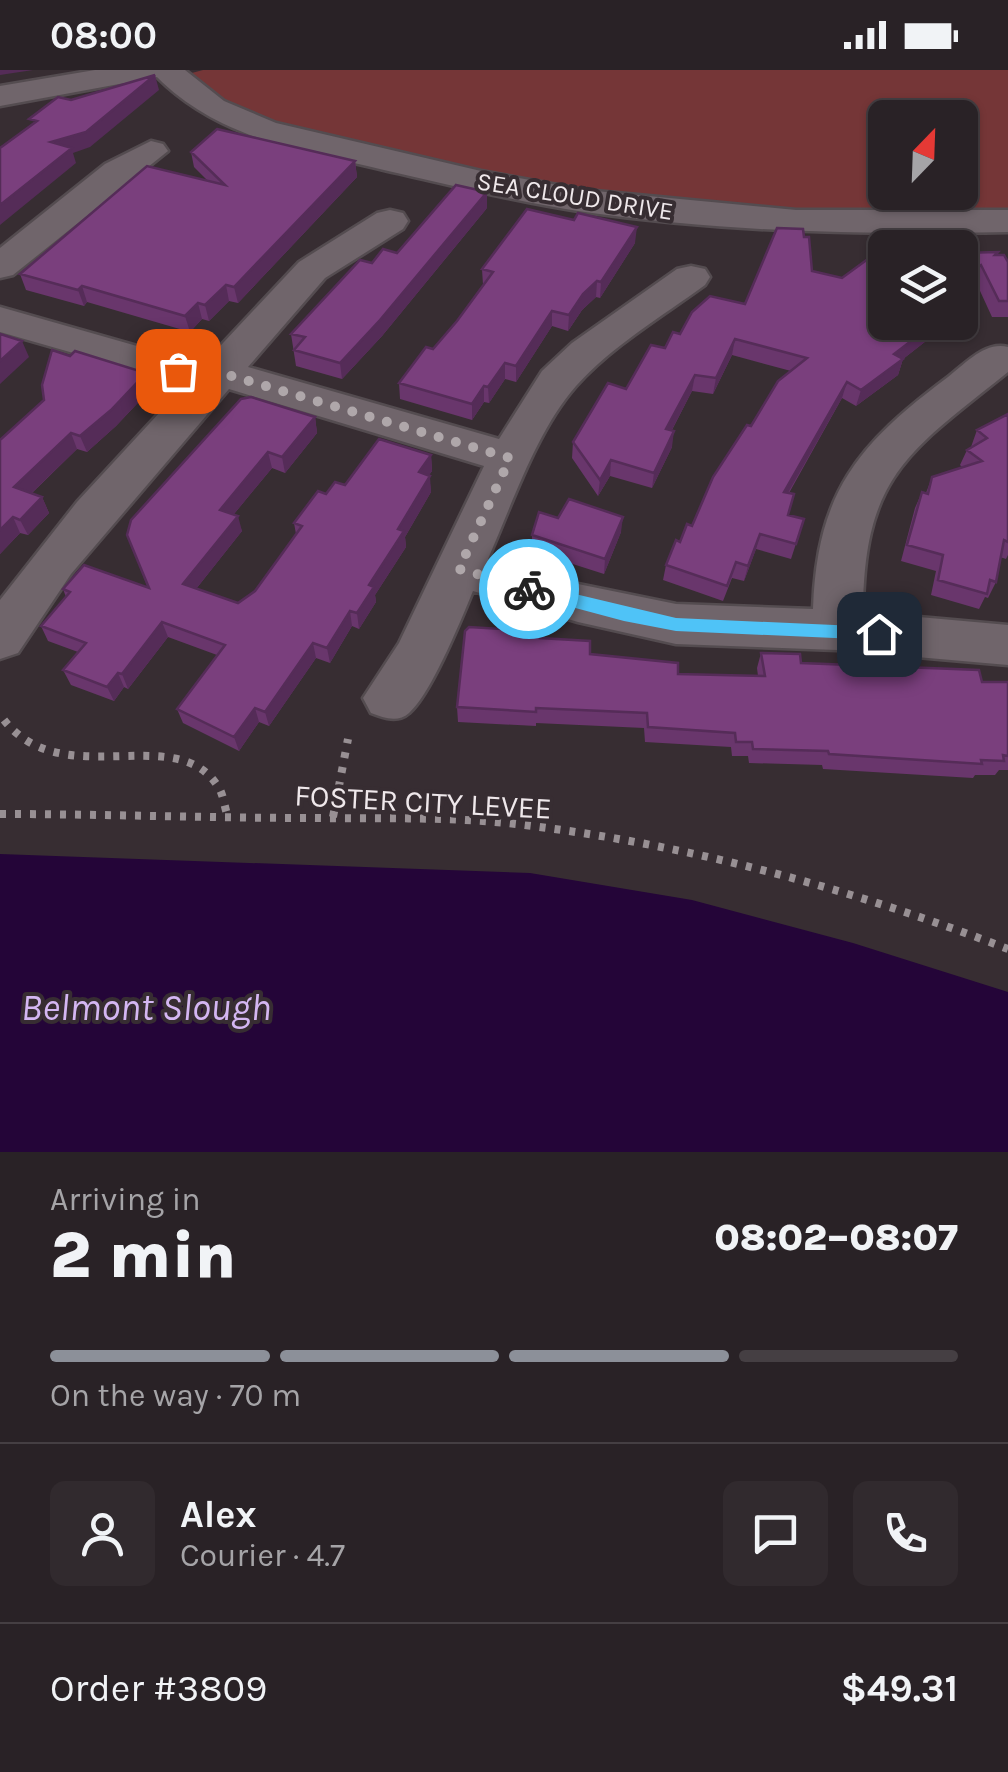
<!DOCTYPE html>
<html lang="en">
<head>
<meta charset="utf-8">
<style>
	body { margin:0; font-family:Karla,sans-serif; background:#312a2e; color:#f1f3f6; height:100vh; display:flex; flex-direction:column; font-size:38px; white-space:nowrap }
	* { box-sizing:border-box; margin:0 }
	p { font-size:32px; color:#a5a4a7 }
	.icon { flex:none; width:55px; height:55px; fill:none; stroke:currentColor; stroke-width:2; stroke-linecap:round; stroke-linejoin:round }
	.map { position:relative; height:1082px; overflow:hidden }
	.drawer { display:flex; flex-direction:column; background:#292226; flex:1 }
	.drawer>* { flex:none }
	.needle { width:65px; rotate:23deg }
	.tools { position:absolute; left:868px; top:30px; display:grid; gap:20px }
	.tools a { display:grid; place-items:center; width:110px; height:110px; border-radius:15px; background:#292226; box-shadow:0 2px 8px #0004,0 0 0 2px #453f43; font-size:50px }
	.pin { position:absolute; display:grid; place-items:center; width:85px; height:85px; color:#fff; margin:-42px; border-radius:20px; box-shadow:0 5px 15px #0006 }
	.courier { position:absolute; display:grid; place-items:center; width:100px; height:100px; margin:-50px; border:8px solid #4fc3f7; border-radius:50%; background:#fff; color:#222; box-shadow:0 2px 12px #0007 }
	.overview em { font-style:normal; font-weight:800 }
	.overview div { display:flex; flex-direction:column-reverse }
	.overview { display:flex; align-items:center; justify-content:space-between; height:170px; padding:0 50px }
	h1 { font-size:65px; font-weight:800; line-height:75px }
	.bar { display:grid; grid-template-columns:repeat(4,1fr); gap:15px 10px; align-content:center; height:120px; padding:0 50px }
	.bar i { height:12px; border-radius:8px; background:#453f43 }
	.bar .current { background:#8c9099 }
	.bar p { grid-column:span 4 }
	.line { display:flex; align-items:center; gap:25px; padding:0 50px; border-top:2px solid #453f43 }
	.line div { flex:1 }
	.round { display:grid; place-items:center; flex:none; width:105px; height:105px; border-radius:15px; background:#312a2e }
	.status { display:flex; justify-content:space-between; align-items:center; height:70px; padding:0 50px; background:#292226; direction:ltr }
	.status svg { height:28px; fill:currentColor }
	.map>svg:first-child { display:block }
</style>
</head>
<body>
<div class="status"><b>08:00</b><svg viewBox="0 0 49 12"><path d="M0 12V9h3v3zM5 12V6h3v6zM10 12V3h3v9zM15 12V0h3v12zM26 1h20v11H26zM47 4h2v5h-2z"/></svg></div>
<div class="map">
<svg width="1008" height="1082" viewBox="0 0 1008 1082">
	<rect width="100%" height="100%" fill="#372d32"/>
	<path fill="#753637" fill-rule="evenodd" d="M203,0H1008V142L690,140L501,109L322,68L206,26L188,4ZM885,48H960V122H885Z"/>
	<path fill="#240538" d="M0,784L530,803L692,830L853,873L1008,922V1082H0Z"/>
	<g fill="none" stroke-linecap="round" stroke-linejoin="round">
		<defs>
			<path id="minor" d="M95,0H185L224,31L276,53L481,101L585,120L796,140H1008V162C866,165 725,162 585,142C517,132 451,115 384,100C302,80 220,70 157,7L0,36V16Z
				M151,71L163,74L168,81L13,205L0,208V178L105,94Z
				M390,140L403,143L408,151L403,159L325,208L248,297L499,369L542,301L572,273L677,199L691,196L705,199L710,207L705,215C661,247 612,276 576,316C537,360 512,434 488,489L578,514L676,534L813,539C817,423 857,375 948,307C965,294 985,271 1008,277V302C908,382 864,406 863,542L1008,555V595L837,580L676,574L578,552L473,521C461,550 431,624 409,643C398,653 384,648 371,643L363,628L399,573L484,396L229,319L71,504L18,583L0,589V530L77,432L185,315L0,262V237L179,288H209L299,192L377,143Z"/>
		</defs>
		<use href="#minor" stroke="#544c50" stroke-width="5"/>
		<path stroke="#989094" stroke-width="8" stroke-dasharray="6 9" stroke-linecap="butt" d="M4,650C62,724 174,651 217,715C223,722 224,735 227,744
			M0,744C104,744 208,748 311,748C382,749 453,746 524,755C690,775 852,819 1008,879
			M333,747L348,669"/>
		<use href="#minor" fill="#70656b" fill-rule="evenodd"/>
	</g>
	<path fill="#69366c" d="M191,82L355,91L357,107L238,233L229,231L209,251L202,249L190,262L87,232L84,236L26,220L20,204L208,111L194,97Z
		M487,138L382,266L342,309L296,296L291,264L397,183Z
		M804,167L812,201L885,252L932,255L926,271L903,289L898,305L856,336L842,328L789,423L788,445L804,449L791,489L756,479L744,511L732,508L723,531L663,510L666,495L692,456L751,356L791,301L732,285L713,324L692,321L672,360V377L652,418L610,406L598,426L572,388L573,372L680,264L745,234Z
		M635,173L600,228L596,227L582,240L568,261L552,256L516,312L505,309L489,333L484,332L472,350L400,329L399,313L433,279L457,251L483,215L482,199Z
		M960,183L998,185L1008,192V247H992L975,210L960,221Z
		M70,286L146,303L151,319L116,356L87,382L77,379L32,423L42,427L49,443L28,465L20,463L0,484V370L44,330Z
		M1008,344V485L1006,489L1000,487L996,512L988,528L985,527L979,539L931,525L936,501L901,491L915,438L922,422L926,423L932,407L962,397L960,395L967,380L971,377L977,360Z
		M315,347L317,363L285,403L272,398L234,444L242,461L196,519L238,533L255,521L296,464L294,453L326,424L345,415L431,385L432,401L429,405L431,422L405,467L406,477L375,525L376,532L359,559L352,556L330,593L316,588L269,656L259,652L239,681L183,653L177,639L217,585L168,567L128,619L124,617L114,631L71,615L63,600L78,582L48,571L41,556L66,527L63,519L148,518L127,465Z
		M558,448L621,462L604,504L532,481V465Z
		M540,568L590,584L678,604L758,606L757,598L761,583L801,593L982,612H1008V700H999L995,705H975L973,708L823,699L822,695L749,693L748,686H732L731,677L645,672L644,658L536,653V656L458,652L457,637Z"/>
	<path fill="#552c58" d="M0,0H33L0,5Z
		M155,5L159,20L90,77L73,83L76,93L0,155V135L51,72Z
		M355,91L357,107L238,233L234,217Z
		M487,122V138L382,266L342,309L340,293Z
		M637,157L635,173L600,228L601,212Z
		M981,195L975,210L960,221V210Z
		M597,211L596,227L582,240L568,261L569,245L583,224Z
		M226,215L229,231L209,251L205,235Z
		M82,216L87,232L84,236L78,220Z
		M198,233L202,249L190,262L185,246Z
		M552,241V256L516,312V296Z
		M932,255L926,271L898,293L903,289L898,305L856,336L861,320L894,284Z
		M735,269L732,285L713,324L716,308Z
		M22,271L29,287L0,314V291Z
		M505,293V309L489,333L488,317Z
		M146,303L151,319L116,356L87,382L80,366Z
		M695,305L692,321L664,375L666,359Z
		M847,312L842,328L780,437L784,422Z
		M484,316V332L472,350V334Z
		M315,347L317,363L285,403L282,387Z
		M674,361L672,377L652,418L654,403Z
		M71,363L77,379L21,433L14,417Z
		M268,382L272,398L224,456L220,440Z
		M431,385L432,401L420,418L419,402Z
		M611,390L610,406L598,426L600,410Z
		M430,406L431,422L405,467L406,477L375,525L376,532L359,559L357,543L369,515L398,459Z
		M42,427L49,443L28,465L20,450Z
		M238,446L242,461L188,529L183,514Z
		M13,447L20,463L0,484V460Z
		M623,447L621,462L604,504L605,489Z
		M760,464L756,479L744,511L748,496Z
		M350,541L352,556L330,593L327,578Z
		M162,552L168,567L128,619L122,604Z
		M313,573L316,588L269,656L265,642Z
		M118,603L124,617L114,631L107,617Z
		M255,638L259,652L239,681L234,667Z"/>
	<path fill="#7a3f7d" stroke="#552c58" stroke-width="2.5" d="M155,5L86,62L51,72L72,78L0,135V78L37,51L29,49L58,27L71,30Z
		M217,59L355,91L234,217L226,215L205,235L198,233L185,246L82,216L78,220L20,204L147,96L225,115L191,82Z
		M456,115L487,122L380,250L340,293L294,280L305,267L291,264L360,190L372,193L383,179L397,183Z
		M527,139L574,150L578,143L637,157L601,212L597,211L583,224L569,245L552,241L516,296L505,293L488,317L484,316L472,334L399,313L426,277L433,279L457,251L493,202L482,199Z
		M777,158L803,159L804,167H809L812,201L842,208L902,164L930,178H885V252H928L932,255L894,284L903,289L861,320L847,312L784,422L794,424L788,445L804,449L796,474L760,464L748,496L736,492L727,516L666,495L676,470L680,472L687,454L692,456L713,407L747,355L751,356L778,311L807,288L735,269L716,308L695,305L666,359L674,361L654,403L611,390L600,410L573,372L608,313L626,319L651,275L665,278L673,262L680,264L692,242L710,226L745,234Z
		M998,182L995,185H1004L1008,192V231H999L981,195L960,210V183Z
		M0,264L22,271L0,291Z
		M52,280L70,286L75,281L146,303L111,340L80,366L71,363L14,417L42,427L20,450L13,447L0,460V370L44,330L42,315Z
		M251,327L315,347L282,387L268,382L220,440L238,446L183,514L238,533L255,521L302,456L294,453L318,421L326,424L335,412L345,415L379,369L431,385L419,402L430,406L398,459L404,461L369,515L374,517L357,543L350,541L327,578L313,573L265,642L255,638L234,667L177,639L225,575L162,552L122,604L118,603L107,617L63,600L86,573L41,556L70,522L63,519L84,495L149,518L127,465L131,450L241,329Z
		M1008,344V472L1004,470L996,512L990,510L987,524L938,510L943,485L907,475L922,422L928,424L932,407L982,391L967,380L987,368L977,360Z
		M569,429L623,447L605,489L532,465L539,442L558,448Z
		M501,551L540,553V568L590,571V584L678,593V604L765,606L761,583L800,584L801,593L979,600L982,612H1008V686L1003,685L1004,691L981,690L982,694L829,684L828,681L753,679L752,672H736L735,663L648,657L647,643L536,638V642L457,637L465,561L469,557L501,559Z"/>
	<path fill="#4fc3f7" d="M529,513L676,548L879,557L887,564L879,570L676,561L624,551L523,524V515Z"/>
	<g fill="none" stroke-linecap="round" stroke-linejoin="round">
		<path stroke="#afa7aa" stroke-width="10" stroke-dasharray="0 18" d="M178,301L218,302L510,388L459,499L529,519"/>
	</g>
	<g text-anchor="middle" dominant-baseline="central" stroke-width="8" stroke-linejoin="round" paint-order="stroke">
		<g font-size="25" fill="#efe8eb" stroke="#372d32">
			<text transform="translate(575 126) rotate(9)">SEA CLOUD DRIVE</text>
		</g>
		<g font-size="30" fill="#efe8eb" stroke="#372d32">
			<text transform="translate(423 732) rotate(3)">FOSTER CITY LEVEE</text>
		</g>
		<g font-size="38" font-style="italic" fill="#d4b6f2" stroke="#372d32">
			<text x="146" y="937">Belmont Slough</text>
		</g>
	</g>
</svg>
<div class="tools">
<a><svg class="needle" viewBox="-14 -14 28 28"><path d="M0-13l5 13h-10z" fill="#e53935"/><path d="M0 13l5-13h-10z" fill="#a5a4a7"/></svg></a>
<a><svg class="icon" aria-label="layers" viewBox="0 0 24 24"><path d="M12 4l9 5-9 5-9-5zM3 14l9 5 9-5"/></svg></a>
</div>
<div class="pin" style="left:178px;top:301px;background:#ea580c"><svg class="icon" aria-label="bag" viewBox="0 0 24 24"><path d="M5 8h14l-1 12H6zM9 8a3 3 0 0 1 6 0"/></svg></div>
<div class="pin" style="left:879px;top:564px;background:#1f2937"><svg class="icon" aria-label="home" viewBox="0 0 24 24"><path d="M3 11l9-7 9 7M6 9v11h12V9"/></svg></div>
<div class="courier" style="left:529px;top:519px"><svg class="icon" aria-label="bike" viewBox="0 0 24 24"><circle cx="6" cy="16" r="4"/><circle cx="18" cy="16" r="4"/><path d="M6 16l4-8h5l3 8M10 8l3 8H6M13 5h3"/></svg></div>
</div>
<section class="drawer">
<div class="overview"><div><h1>2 min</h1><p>Arriving in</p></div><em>08:02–08:07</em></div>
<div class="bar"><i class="current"></i><i class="current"></i><i class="current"></i><i></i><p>On the way · 70 m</p></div>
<div class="line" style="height:180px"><a class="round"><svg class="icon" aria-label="person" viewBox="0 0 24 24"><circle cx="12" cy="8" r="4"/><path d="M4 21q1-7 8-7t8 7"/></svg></a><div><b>Alex</b><p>Courier · 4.7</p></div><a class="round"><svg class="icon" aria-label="chat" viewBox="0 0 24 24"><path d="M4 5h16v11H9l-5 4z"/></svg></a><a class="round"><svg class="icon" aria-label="phone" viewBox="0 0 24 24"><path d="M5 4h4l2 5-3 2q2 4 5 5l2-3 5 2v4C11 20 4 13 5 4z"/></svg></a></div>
<div class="line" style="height:130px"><div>Order #3809</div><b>$49.31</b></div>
</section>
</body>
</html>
